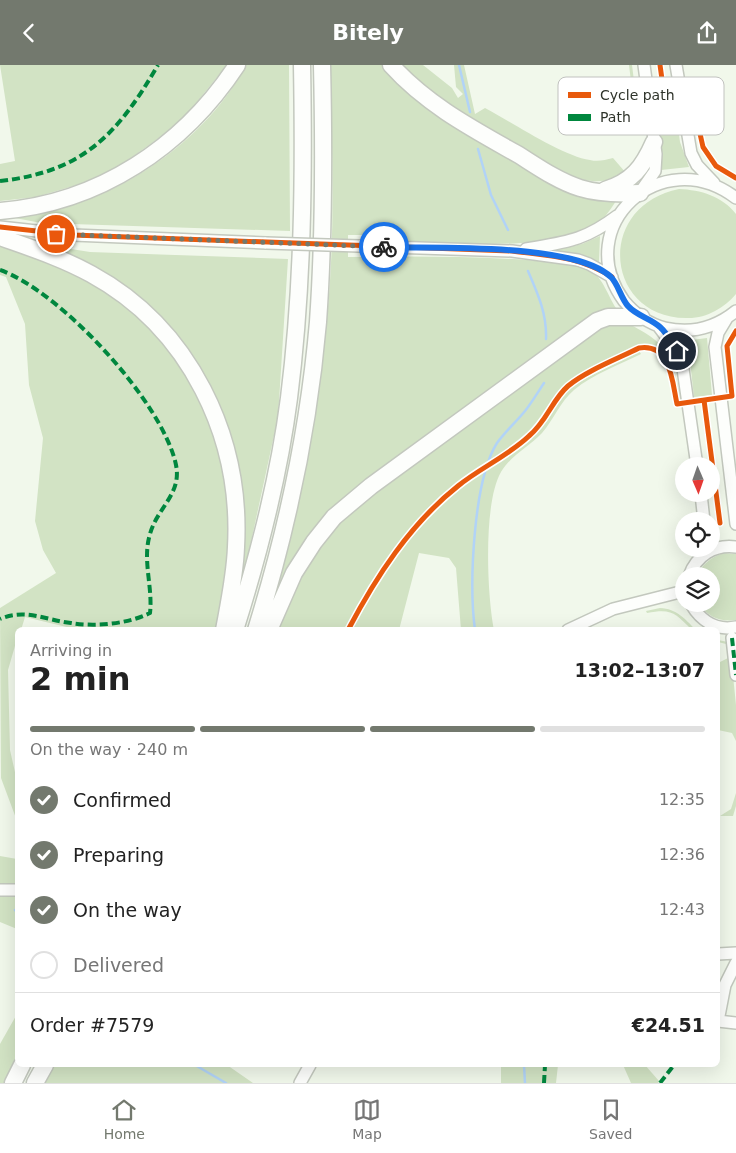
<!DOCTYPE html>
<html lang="en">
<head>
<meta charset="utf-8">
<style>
	body { margin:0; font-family:"DejaVu Sans",sans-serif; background:#f2f2f2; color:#222; height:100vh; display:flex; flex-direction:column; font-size:19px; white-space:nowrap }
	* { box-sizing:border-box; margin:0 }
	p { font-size:16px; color:#767676 }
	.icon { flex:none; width:28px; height:28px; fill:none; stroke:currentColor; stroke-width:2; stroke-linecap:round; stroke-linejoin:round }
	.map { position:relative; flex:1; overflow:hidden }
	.drawer { position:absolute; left:15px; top:562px; width:705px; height:440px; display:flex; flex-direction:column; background:#fff; border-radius:8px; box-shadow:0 5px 20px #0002 }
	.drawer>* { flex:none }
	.needle { width:32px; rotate:178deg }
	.tools { position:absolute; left:675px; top:392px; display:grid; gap:10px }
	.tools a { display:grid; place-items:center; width:45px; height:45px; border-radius:50%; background:#fff; box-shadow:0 5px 20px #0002; font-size:25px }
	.pin { position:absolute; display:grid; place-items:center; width:42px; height:42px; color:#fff; margin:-21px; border:2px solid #fff; border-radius:50%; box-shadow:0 1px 5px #0007 }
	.courier { position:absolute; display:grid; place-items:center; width:50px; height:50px; margin:-25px; border:4px solid #1a73e8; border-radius:50%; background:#fff; color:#222; box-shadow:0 1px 6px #0007 }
	.overview em { font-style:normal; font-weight:700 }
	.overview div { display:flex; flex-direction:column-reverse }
	.overview { display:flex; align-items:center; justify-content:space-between; height:85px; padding:0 15px }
	h1 { font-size:32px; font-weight:700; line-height:38px }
	.bar { display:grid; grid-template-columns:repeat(4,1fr); gap:8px 5px; align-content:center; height:60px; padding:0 15px }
	.bar i { height:6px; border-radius:4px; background:#e0e0e0 }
	.bar .current { background:#73796e }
	.bar p { grid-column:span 4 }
	.line { display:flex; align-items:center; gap:12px; padding:0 15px; border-top:1px solid #e0e0e0 }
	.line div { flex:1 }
	ol { padding:0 15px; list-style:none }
	li { display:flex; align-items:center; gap:15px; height:55px }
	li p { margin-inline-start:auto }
	li .icon { padding:5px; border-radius:50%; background:#73796e; color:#fff; stroke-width:4 }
	li:last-child { color:#767676 }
	li i { width:28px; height:28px; border:2px solid #e0e0e0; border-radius:50% }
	header { display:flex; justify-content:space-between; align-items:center; height:65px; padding:0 15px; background:#73796e; color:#fff; font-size:22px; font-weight:700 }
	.menu { display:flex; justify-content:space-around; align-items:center; height:70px; border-top:1px solid #e0e0e0; background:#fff; font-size:14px; color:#767676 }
	.menu a { display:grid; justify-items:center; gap:2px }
	.menu .current { color:#73796e }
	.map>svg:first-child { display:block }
</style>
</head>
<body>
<header><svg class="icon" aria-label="back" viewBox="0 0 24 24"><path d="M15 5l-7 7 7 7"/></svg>Bitely<svg class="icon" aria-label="share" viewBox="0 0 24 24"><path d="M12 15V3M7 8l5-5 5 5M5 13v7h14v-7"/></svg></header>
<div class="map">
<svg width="736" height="1018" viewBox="0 0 736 1018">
	<rect width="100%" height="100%" fill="#f1f8eb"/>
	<path fill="#d2e3c4" d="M0,0H227L180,58L104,112L36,132L0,136V99L15,96Z
		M246,0H289L290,166L41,158L10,152C30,148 51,146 70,140C139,121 213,64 246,0Z
		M330,0H384L427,40L616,136C609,147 602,157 591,163C547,189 418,176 364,174L363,170H348V192C407,191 468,191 527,195C547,196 573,195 591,206C603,213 608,231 616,243L604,247L361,425L276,531C301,432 321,332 329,230C335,154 332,77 330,0Z
		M400,0H423L452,23L458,33L463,29L456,22L454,0H464L475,49L485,43C512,57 562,91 590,95C598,97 605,95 613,93L626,108C604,121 583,117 560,107L439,36Z
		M629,0H632L640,64L637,65Z
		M675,39L680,77L689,102L661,105L662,84L656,41Z
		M679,124C701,125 722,131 736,149V229C724,243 706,254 686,253C604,252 595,141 679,124Z
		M600,171L599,197L586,192L554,187V185L582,179Z
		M27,177L90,187L288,194L278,352L243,514L245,449L232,383L211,325L180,275L137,231Z
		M0,179L47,195L111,228L170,282L212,358L228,421L230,491L217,565H79L25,552L21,565H18L17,574L8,605L10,685L17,716V756L1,713L0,543L56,508L43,485L35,456L43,373L29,320L25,259L6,212L0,210Z
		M627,258C669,279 672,289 681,335H678L669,296L662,287L649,280L636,282L574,314L555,333L541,358L531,368L499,390L501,394L534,371L547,356L563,329L573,320L639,286L641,289C619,300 593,309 574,325C560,337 554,354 542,368C529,382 512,389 501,407C483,438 487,529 494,565H461L456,503L449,493L419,488L399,565H351C383,501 424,451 481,407L479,403C420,446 378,501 346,565H276C285,546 292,526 302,508C318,477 345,453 370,429L606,260Z
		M707,273L712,330L694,332L690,296L683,279L684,276Z
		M704,347L711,401H709L702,348Z
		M707,347H709L723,452H721Z
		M723,488L736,489V555C720,557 708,552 699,539H711V511H696C703,499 710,493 723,488Z
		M660,543C677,544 684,553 696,565H692C675,548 672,543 647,548L646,546Z
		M718,575L728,577L730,581L736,640V676L732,668L718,665V598L728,593L726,579L718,577Z
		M736,728V741L733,751H720L731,744Z
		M0,791L17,794V819L0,818Z
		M0,831L17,832V864L0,857Z
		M17,949V990L4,1018H0V979Z
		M54,1000H227L253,1018H45Z
		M501,1000H558L556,1018H501Z
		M623,1000H645L659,1016L658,1018H631Z"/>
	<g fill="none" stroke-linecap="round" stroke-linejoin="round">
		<path stroke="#b1d3f7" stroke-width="2.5" d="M459,0L470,47
			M478,84L491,130L508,165
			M528,206C538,229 547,249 546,274
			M475,565C469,520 473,416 497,378C505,367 516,357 525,346C532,337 538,327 544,318
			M15,845L18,848
			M195,1000L226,1018
			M524,1000L525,1018"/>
		<defs>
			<path id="minor" d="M676,0L691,88L697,100L714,118
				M641,126L655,106L656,89L644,0
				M736,133C661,76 570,162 624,236C634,248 649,259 665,263C691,269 715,263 736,246
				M0,162L73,170L266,178
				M359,181L512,186L578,195L589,199L612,212
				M526,184C566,177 584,176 617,151
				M727,253L718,268L715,282L736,459
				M659,262L677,286L683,304L697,401
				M701,429L704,456
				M689,511C696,491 714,479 736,482
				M691,539C701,556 716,566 736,562
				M568,565L613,544L684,526
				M732,573L736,610
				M0,825H18
				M718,889L736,888
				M736,898L725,920L718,956L736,958
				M300,1018L310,1000"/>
			<path id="highway" d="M391,0C427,40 473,64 519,90C538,102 558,116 580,123C599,129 620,129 640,128
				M605,125C632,117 643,102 654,77
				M0,146C99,138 183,82 237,0
				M0,172C31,183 62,193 91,209C190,263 242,372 236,482C235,510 229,538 224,565
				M235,565C259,489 279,411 289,333C303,222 304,111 302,0
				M256,565C287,465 309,362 318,257C324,172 324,86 322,0
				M269,565L294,508L314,477L334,452L371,421L597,256L608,252H641
				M13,1018L22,1000
				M35,1018L45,1000"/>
		</defs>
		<use href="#minor" stroke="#c3c8be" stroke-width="14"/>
		<use href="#highway" stroke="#c3c8be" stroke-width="19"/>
		<use href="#minor" stroke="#fdfefc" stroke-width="11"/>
		<use href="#highway" stroke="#fdfefc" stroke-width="16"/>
		<defs>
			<path id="minor-bridge" d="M266,178L359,181"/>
		</defs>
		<use href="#minor-bridge" stroke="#c3c8be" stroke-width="14" stroke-linecap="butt"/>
		<use href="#minor-bridge" stroke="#fdfefc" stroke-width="11"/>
		<path stroke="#00873e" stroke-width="4" stroke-dasharray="8 4" stroke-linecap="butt" d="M0,116C83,107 118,69 158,0
			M0,205C60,226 163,337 176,400C182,429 157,443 150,469C142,495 153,522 150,548C128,559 95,562 71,558C45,555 26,543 0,554
			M732,573L736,610
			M544,1018L545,1000
			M660,1018L674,1000"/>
		<defs>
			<path id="cycleway" d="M660,0L665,36L692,33L703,82L716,101L736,113
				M0,162L73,170L512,186C551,191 578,191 612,212
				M704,335L720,458
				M348,565C376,512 410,459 458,421C480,403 508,391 529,371C547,356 552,335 568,321C586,306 617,294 639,283C671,278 672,316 677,339L732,331L727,281L736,266"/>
		</defs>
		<use href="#cycleway" stroke="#fff" stroke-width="8"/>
		<use href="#cycleway" stroke="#e8590c" stroke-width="5"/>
	</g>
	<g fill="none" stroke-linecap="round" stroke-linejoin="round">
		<path stroke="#73796e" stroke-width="5" stroke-dasharray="0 9" d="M56,169L384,182"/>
		<path stroke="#1a73e8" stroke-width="6" d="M384,182C436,184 574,177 611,212C618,219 621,233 628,241C637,251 650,253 660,262C667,268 672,278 677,286"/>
	</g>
	<rect x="558" y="12" width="166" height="58" rx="8" fill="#fff" stroke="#c1c2bf" stroke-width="1"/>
	<rect x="568" y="27" width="23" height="6" fill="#e8590c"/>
	<rect x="568" y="49" width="23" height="7" fill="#00873e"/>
	<g font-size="14" fill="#2f342b">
		<text x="600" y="35">Cycle path</text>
		<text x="600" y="57">Path</text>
	</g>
</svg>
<div class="tools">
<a><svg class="needle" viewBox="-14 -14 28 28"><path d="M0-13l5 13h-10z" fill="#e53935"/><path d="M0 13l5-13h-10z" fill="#767676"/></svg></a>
<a><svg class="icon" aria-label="locate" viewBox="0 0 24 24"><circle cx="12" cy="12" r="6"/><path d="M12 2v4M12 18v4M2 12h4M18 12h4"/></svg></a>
<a><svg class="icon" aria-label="layers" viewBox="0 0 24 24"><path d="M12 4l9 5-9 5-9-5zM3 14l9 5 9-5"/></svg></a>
</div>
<div class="pin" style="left:56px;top:169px;background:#ea580c"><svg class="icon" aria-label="bag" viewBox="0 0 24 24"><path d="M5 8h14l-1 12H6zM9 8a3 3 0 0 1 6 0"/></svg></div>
<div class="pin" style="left:677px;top:286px;background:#1f2937"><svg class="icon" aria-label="home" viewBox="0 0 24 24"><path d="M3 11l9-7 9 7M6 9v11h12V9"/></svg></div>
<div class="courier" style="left:384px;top:182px"><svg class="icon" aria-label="bike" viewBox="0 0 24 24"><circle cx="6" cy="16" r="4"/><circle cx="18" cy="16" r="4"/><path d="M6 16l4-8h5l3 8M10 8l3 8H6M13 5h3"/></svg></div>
<section class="drawer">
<div class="overview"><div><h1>2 min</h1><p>Arriving in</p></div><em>13:02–13:07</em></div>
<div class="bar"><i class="current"></i><i class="current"></i><i class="current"></i><i></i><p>On the way · 240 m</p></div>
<ol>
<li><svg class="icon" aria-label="check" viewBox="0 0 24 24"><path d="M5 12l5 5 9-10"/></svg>Confirmed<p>12:35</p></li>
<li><svg class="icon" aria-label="check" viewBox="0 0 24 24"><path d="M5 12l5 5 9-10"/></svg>Preparing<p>12:36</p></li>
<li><svg class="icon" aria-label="check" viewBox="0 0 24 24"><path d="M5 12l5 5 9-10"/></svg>On the way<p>12:43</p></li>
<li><i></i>Delivered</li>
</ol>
<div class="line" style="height:65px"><div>Order #7579</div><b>€24.51</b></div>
</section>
</div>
<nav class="menu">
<a class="current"><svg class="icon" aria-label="home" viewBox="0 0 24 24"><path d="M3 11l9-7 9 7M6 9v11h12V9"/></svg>Home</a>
<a><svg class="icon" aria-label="map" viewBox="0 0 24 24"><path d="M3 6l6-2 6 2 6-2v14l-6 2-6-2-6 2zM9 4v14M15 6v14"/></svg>Map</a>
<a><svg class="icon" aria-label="saved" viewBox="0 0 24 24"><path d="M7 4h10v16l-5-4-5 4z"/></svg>Saved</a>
</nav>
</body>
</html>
